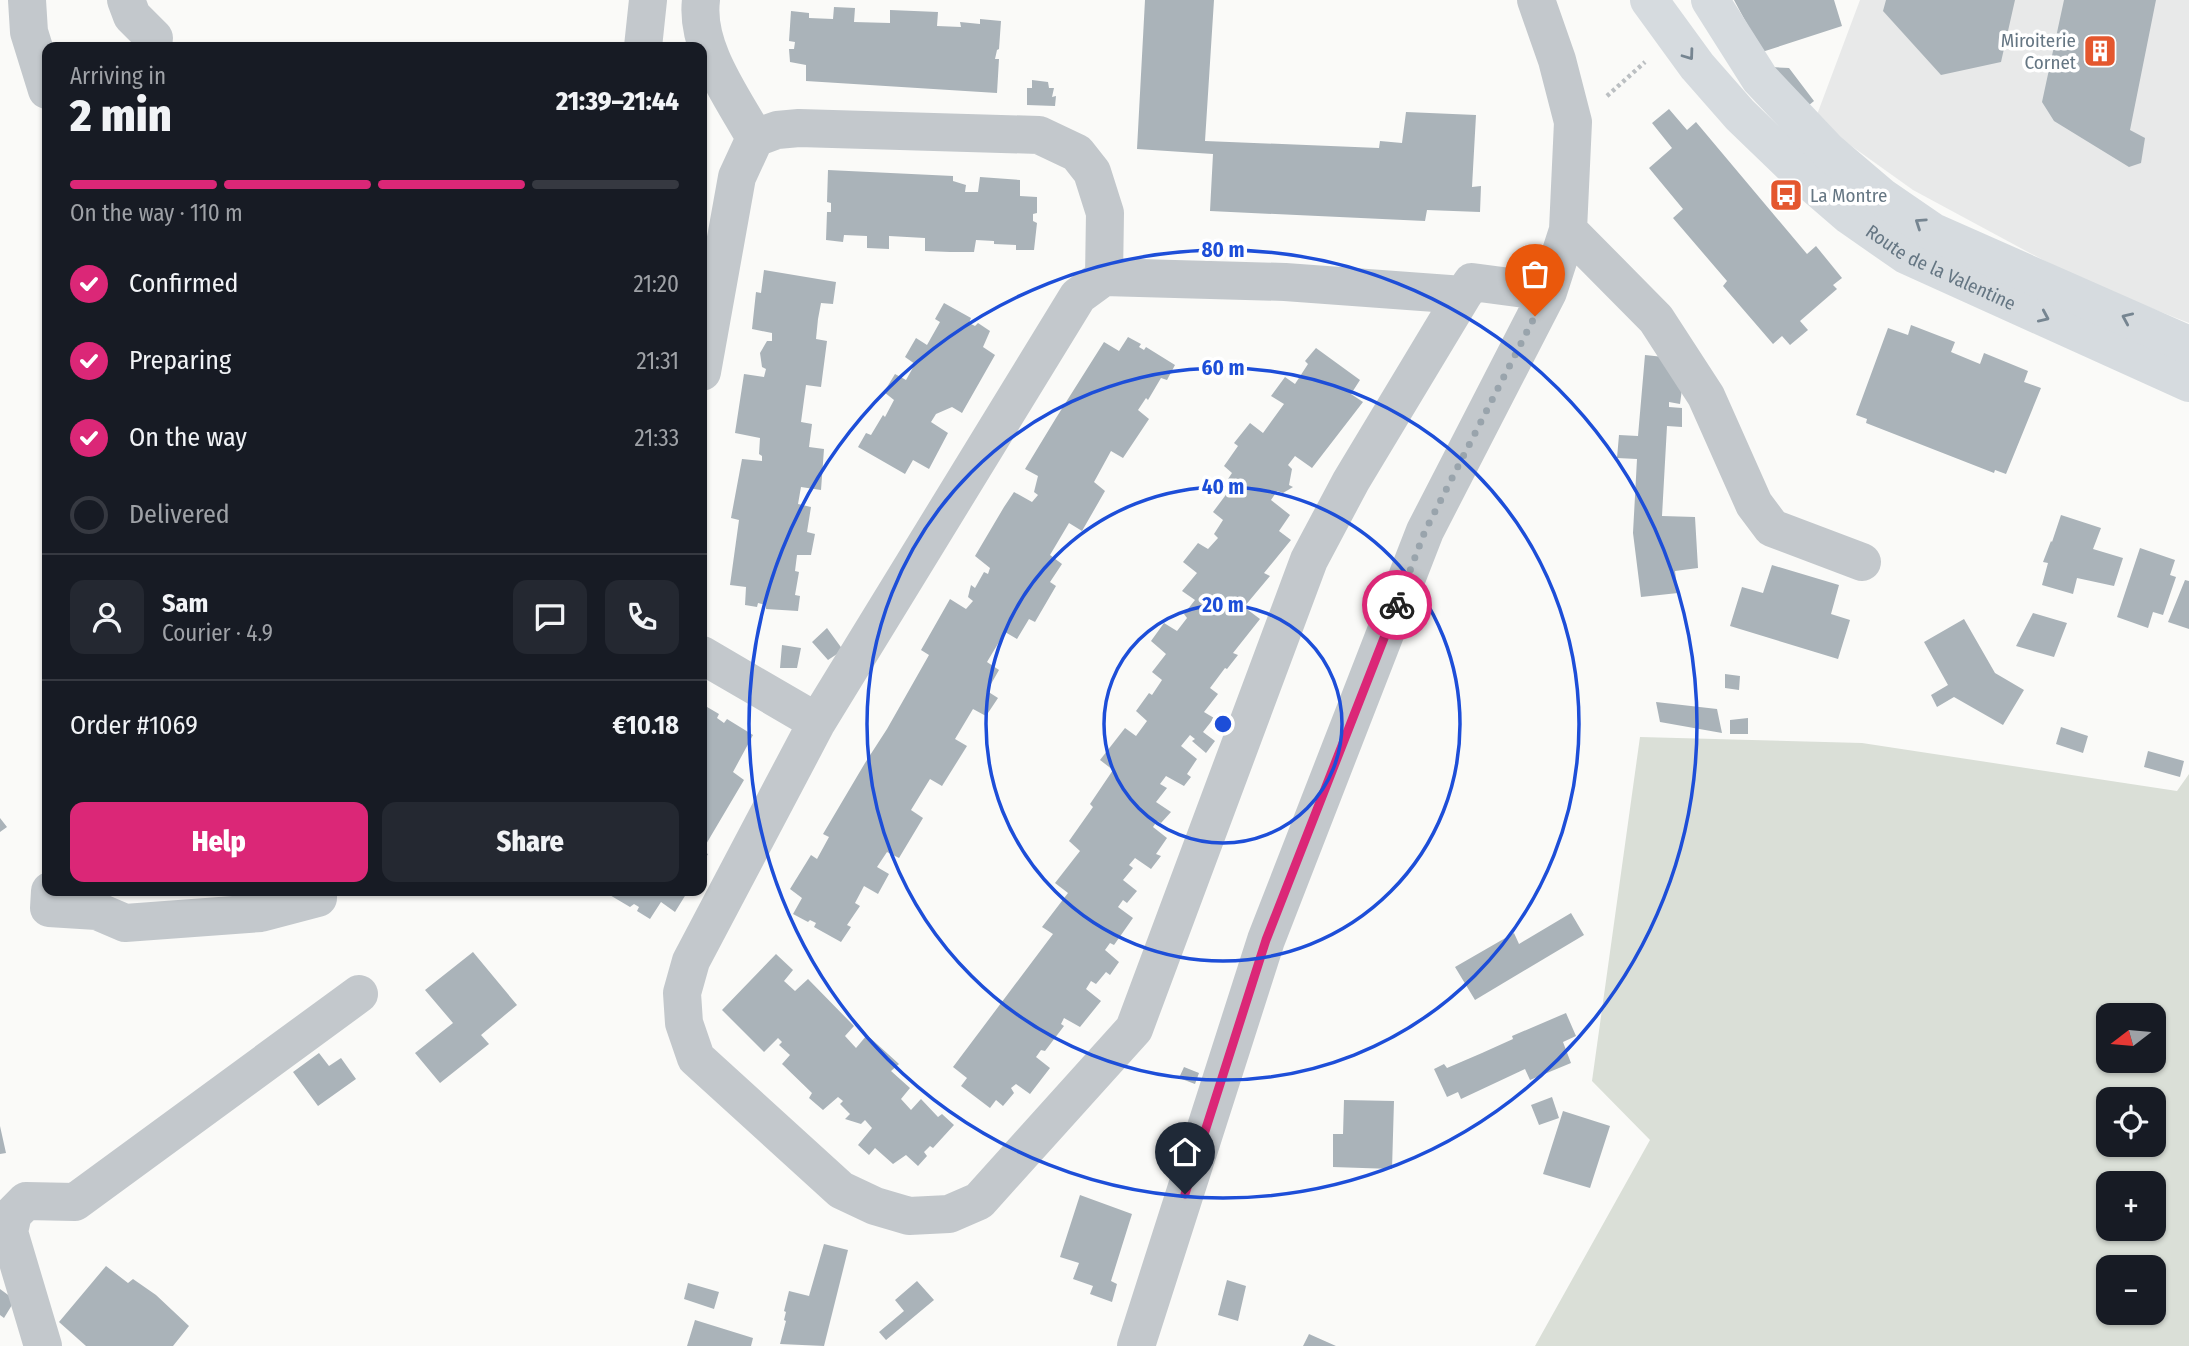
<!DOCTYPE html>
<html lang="en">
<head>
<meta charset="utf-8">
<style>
	body { margin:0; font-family:"Fira Sans Condensed",sans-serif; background:#242831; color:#f1f3f6; height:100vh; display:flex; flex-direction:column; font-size:26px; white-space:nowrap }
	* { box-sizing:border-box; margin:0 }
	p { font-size:23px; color:#9ea1a6 }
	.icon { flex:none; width:38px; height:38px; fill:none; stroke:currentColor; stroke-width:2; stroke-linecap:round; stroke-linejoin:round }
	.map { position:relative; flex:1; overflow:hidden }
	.side { position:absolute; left:42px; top:42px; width:665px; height:854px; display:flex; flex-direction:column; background:#171b24; border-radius:14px; box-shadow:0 2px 5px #0004 }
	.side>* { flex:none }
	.needle { width:46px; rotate:254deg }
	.fabs { position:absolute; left:2096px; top:1003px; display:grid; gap:14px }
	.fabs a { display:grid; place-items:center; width:70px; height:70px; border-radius:14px; background:#171b24; box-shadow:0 2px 5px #0004; font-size:35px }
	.pin { position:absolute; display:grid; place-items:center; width:60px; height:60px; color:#fff; margin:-72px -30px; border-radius:50% 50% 50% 0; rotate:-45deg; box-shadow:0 0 7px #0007 }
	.pin .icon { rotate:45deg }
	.courier { position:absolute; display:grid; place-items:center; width:70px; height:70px; margin:-35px; border:5px solid #db2777; border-radius:50%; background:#fff; color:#222; box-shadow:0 2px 9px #0007 }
	.head em { font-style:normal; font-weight:800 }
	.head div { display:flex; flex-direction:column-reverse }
	.head { display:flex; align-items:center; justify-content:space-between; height:119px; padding:0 28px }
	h1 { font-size:46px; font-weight:800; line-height:52px }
	.bar { display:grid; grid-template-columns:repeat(4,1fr); gap:10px 7px; align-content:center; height:84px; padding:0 28px }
	.bar i { height:9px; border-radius:5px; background:#363941 }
	.bar .active { background:#db2777 }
	.bar p { grid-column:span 4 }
	.line { display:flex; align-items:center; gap:18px; padding:0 28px; border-top:2px solid #363941 }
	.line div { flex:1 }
	.round { display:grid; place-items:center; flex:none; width:74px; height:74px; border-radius:14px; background:#242831 }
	ol { padding:0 28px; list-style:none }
	li { display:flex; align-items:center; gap:21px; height:77px }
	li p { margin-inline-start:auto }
	li .icon { padding:7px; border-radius:50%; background:#db2777; color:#fff; stroke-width:4 }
	li:last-child { color:#9ea1a6 }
	li i { width:38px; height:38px; border:4px solid #363941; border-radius:50% }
	.button { display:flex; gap:14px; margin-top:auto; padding:14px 28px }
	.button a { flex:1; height:80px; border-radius:14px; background:#db2777; color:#fff; font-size:28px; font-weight:800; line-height:80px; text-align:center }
	.button a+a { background:#242831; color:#f1f3f6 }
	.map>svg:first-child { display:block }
</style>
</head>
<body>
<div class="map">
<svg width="2189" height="1346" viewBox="0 0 2189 1346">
	<rect width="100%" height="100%" fill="#fafaf8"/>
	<path fill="#e8e9e9" d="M1860,0H2189V323L2082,281L1913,190L1815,120Z"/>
	<path fill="#dadfd7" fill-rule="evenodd" d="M1640,737L1862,743L2177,791L2189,774V1346H1535L1650,1140L1592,1081ZM2109,1015H2154V1060H2109ZM2109,1099H2154V1144H2109ZM2109,1183H2154V1228H2109ZM2109,1267H2154V1312H2109Z"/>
	<path fill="#aab3b9" d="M1145,0H1214L1205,141L1379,148L1380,141L1402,143L1406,112L1476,115L1472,187L1481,186L1480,212L1427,210L1425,221L1210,211L1213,154L1137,149Z
		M1734,0H1834L1842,26L1762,52Z
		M1886,0H2015L2001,62L1941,75L1883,11Z
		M2064,0H2156L2130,130L2145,138L2141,163L2129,167L2054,121L2042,102Z
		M834,7L855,8L854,22L890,23V10L938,12L937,26L961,27L960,22L980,24V19L1001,21L999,49L997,50L995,59H999L997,93L806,81V65L790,62L789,49H794L795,42L789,41L791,11L809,13V18L833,19Z
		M1770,67L1789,68L1814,101L1803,110Z
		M1032,80L1048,82L1049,88H1054L1052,97L1056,96L1055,106L1027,105V88H1032Z
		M1669,109L1687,130L1696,122L1807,254L1816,246L1842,278L1833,285L1837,289L1800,321L1808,330L1790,345L1782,336L1773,344L1723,286L1727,281L1673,218L1683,209L1649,168L1672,148L1652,123Z
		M828,170L953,176V181L966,185L965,192H978L980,177L1020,180V196L1037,197V213L1033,214V221L1037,223L1034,250H1016V245L994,244V241L976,240L974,252H950L925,251V238L889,236V249L867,248V236L844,235L843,242L826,240L827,212H831V203L827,202Z
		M764,270L836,282L833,304L821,303L818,319L816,339L827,341L821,387L806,385L801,422L812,424L809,447L824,449L821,490L801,487L798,504L811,507L807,532L815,534L811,555H797L795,571L799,572L795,595L800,596L798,611L766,609V605L758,603L757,607L745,605L746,587L730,585L739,520L731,518L742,459L762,461V456L759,454L760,438L735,433L744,374L764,377L766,369L762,367L760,353L767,341H772V333L752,329L756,292L761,293Z
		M944,303L971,318L969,323L975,326L978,323L990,331L983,347L995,355L962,413L952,407L936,414L931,422L948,433L929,469L913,460L905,474L858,447L866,433L871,435L883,415L885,417L894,400L884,392L895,374L906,380L915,364L905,357L916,338L927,345L940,322L935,319Z
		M1911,325L1955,342L1951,352L1980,364L1984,353L2028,371L2024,382L2041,388L2006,474L1995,470L1994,473L1866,423L1867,419L1856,415L1888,328L1908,335Z
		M1128,337L1141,344L1139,347L1144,350L1146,347L1175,365L1167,380L1161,378L1148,400L1146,398L1138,410L1149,419L1123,458L1111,451L1094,482L1105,491L1082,531L1069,523L1050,555L1062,564L1050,582L1056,586L1035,622L1029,619L1017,639L1005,632L987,662L999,670L987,691L998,698L986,716L973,709L955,739L967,746L942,786L930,779L911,810L923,818L899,858L887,852L877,867L889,874L878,894L864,886L855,903L860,906L847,925L851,927L841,942L814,927L816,923L810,920L808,922L793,914L802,898L790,889L811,855L817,859L829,837L823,834L865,763L887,729L929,655L921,650L950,599L966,609L973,601L968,597L971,585L975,588L984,572L988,574L990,568L975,556L1004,507L1014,492L1032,502L1038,495L1034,492L1038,476L1025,469L1056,418L1104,342L1119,351Z
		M1316,348L1360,380L1351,394L1363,402L1312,468L1295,456L1288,465L1292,469L1289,485L1293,487L1283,493L1277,491L1271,500L1290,515L1279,531L1291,540L1264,573L1270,576L1244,607L1260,619L1233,653L1238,655L1227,669L1225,668L1210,688L1218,694L1204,712L1214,718L1203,732L1215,741L1206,753L1192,741L1195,739L1190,735L1181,746L1197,759L1187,774L1191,777L1184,786L1166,776L1160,784L1167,788L1156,802L1171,812L1161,823L1157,821L1153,827L1167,838L1156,854L1161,856L1151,869L1135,858L1129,865L1133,868L1123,880L1137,891L1127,903L1123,900L1118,907L1133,918L1114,945L1110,943L1105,950L1119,962L1110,975L1106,972L1096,984L1091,981L1086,989L1101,1001L1080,1027L1064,1018L1061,1024L1064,1026L1045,1051L1041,1050L1036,1057L1050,1068L1030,1094L1016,1084L1011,1088L1014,1093L1003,1106L996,1100L990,1108L961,1086L967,1078L953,1067L1053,934L1042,927L1068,893L1055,883L1080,851L1069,841L1093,807L1090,804L1113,770L1100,760L1125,728L1136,736L1147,721L1136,711L1149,693L1152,695L1162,680L1152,672L1166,654L1151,641L1164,623L1177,631L1187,618L1184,614L1195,600L1182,591L1197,573L1183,562L1198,543L1208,549L1218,538L1214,534L1223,520L1213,512L1228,492L1222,488L1232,473L1224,466L1238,446L1234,443L1250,423L1263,433L1284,404L1271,396L1285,377L1295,384L1308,364L1305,361Z
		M1645,355L1673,358L1684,374L1680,404L1669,402V407L1682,408V427L1667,426L1662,516L1695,517L1698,568L1675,571L1678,593L1641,597L1633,533L1637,459L1617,458L1619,435L1638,436Z
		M2061,515L2101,528L2093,549L2123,558L2114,586L2077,578L2073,594L2042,585L2048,563L2043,562L2051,541L2052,542Z
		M2140,548L2175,560L2170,575L2176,577L2163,615L2153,612L2148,628L2117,617Z
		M1772,565L1839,585L1831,614L1850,620L1838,659L1730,626L1742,587L1763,593Z
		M2185,580L2189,581V629L2168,622Z
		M2033,613L2067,623L2054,657L2016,646Z
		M1964,619L1995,673L2024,690L2003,725L1954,697L1937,707L1931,695L1948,685L1924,642Z
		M827,628L843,650L828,660L812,642Z
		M782,645L801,648L797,668H780Z
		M1725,674L1740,676L1739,690L1725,688Z
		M1656,702L1717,709L1722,733L1660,722Z
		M702,704L719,714L717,718L724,723L727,719L753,735L733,772L744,780L702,851L708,854L702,865Z
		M1748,718V734H1730V720Z
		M2061,727L2088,736L2083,753L2056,744Z
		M2148,751L2184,761L2180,777L2144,767Z
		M0,818L7,827L0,832Z
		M603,891H688L675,912L661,902L650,919L637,911L639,907L634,904L630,907Z
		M1571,913L1584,935L1475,1000L1455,967L1514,933L1519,944Z
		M473,952L517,1005L481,1035L489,1044L440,1083L415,1053L453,1023L425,990Z
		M776,954L793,970L784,981L795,991L808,979L854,1026L845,1036L856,1048L867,1035L899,1064L891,1071L910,1088L901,1099L911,1110L921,1099L938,1117L942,1114L954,1125L933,1148L930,1146L924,1152L927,1156L918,1166L906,1155L893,1164L875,1148L869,1155L858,1145L872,1128L865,1120L861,1124L845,1119L850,1114L840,1104L843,1101L838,1097L823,1110L809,1098L812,1093L782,1064L790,1055L779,1045L782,1042L778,1038L764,1052L722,1010Z
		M1566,1013L1576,1036L1563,1042L1571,1063L1530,1080L1525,1069L1461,1099L1458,1092L1447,1097L1434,1069L1444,1064L1447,1068L1482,1053L1513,1039L1512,1036Z
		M319,1053L329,1066L341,1058L356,1079L318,1106L293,1072Z
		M1184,1067L1199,1073L1195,1084L1179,1078Z
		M1552,1097L1559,1118L1539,1125L1531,1105Z
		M1344,1100L1394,1101L1392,1169L1333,1167V1134H1343Z
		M1563,1111L1610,1126L1590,1188L1543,1174Z
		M0,1126L6,1153L0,1154Z
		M1080,1195L1132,1214L1111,1281L1117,1284L1112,1302L1090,1294L1093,1286L1073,1279L1079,1263L1060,1257Z
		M824,1244L848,1250L824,1346L780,1344L786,1321L784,1320L786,1312L784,1311L789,1291L809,1296Z
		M106,1266L128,1283L133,1279L156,1295L189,1326L173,1346H86L59,1322Z
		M1227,1280L1246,1286L1238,1321L1218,1315Z
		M917,1281L934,1300L886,1340L879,1332L904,1311L895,1300Z
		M688,1283L719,1292L714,1309L684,1299Z
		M0,1289L15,1300L4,1318L0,1315Z
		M695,1320L753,1338L751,1346H687Z
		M1309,1334L1336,1346H1303Z"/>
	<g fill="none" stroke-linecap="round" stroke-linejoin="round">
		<path stroke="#bbbfc2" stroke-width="4.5" stroke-dasharray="3.5 3.5" stroke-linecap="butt" d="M1607,96L1645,62"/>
		<path stroke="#c3c8cc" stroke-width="38" d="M27,0L29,32L47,90
			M126,0L132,16L154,38
			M701,0C695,48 733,98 755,138
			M643,47L648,0
			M1568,230L1656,319L1706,396L1754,504L1772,528L1862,562
			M1463,295L1351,481L1309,560L1134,1029L979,1201L949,1214L909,1216L875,1206L841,1190L696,1058L684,1023L682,993L691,961L817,722L1078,296L1104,277L1285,282L1463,295L1472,282L1548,292
			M702,372L737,177L755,138L777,130L799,128L1039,135L1077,153L1092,172L1105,213L1104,277
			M702,655L817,722
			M50,891L49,908L97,911L125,923L261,913L318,898V891
			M43,1346L9,1232L13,1214L26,1201L75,1202L359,994
			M1136,1346L1266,940L1425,531L1548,292L1568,230L1573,122L1557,60L1536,0"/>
		<g stroke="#d6dbdf" stroke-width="38">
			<path id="s1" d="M1649,0L1697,66L1740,115L1799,172L1850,216L1906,255L2189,383"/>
			<path d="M1710,0L1760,79L1828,151L1882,197L1933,232L2189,345"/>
		</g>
	</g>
	<defs><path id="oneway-chevron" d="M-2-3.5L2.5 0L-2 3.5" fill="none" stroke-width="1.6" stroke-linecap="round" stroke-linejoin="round" transform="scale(1.75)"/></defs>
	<g stroke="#768591">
		<use href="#oneway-chevron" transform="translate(1689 55) rotate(54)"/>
		<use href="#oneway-chevron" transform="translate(1920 223) rotate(-146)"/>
		<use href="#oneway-chevron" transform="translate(2044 317) rotate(24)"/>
		<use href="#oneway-chevron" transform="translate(2127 318) rotate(-156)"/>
	</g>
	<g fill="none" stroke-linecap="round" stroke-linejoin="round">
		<path stroke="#99a4ac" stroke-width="7" stroke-dasharray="0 12.6" d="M1397,605L1425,531L1535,316"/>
		<path stroke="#db2777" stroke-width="9" d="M1185,1194L1266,940L1397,605"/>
	</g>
	<g fill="none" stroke="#1d4ed8" stroke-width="3.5">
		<circle cx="1223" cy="724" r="119"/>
		<circle cx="1223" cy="724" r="237"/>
		<circle cx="1223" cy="724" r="356"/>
		<circle cx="1223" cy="724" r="474"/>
	</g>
	<defs>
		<symbol id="building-square" viewBox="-11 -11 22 22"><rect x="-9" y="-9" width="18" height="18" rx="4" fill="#e4572e" stroke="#fff"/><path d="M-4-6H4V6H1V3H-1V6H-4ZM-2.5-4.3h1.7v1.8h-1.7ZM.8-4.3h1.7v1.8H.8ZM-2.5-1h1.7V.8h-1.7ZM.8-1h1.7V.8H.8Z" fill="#fff"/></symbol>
		<symbol id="bus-square" viewBox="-11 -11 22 22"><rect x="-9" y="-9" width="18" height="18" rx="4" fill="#e4572e" stroke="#fff"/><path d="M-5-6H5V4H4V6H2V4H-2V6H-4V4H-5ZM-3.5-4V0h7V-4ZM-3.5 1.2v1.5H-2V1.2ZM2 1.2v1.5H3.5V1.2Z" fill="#fff"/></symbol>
	</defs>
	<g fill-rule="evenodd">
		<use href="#building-square" x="2081" y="32" width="38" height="38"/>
		<use href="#bus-square" x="1767" y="176" width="38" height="38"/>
	</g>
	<g text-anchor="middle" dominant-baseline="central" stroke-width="7" stroke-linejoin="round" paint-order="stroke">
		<g font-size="19" fill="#657683" stroke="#fff" text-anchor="end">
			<text x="2076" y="40">Miroiterie<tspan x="2076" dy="22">Cornet</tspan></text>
			<text x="1810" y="195" text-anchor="start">La Montre</text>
		</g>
		<g font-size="19" fill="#657683" stroke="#fff">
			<text stroke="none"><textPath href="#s1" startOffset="401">Route de la Valentine</textPath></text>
		</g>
	</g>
	<circle cx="1223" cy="724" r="10" fill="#1d4ed8" stroke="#fff" stroke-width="3.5"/>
	<g font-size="21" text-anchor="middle" font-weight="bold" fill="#1d4ed8" stroke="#fff" stroke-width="7" stroke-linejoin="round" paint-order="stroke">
		<text x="1223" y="257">80 m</text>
		<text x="1223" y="375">60 m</text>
		<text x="1223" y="494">40 m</text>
		<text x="1223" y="612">20 m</text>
	</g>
</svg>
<div class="fabs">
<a><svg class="needle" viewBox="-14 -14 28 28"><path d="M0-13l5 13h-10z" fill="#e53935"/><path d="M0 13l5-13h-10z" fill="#9ea1a6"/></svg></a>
<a><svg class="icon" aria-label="locate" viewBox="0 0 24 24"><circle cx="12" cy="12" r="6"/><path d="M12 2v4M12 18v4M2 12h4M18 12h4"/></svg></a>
<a>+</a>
<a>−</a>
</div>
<div class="pin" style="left:1535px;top:316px;background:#ea580c"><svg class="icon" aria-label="bag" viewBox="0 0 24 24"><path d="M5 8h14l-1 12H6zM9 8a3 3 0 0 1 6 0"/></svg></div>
<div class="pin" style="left:1185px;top:1194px;background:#1f2937"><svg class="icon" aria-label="home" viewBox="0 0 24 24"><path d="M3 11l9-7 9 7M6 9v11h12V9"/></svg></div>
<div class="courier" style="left:1397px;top:605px"><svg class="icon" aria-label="bike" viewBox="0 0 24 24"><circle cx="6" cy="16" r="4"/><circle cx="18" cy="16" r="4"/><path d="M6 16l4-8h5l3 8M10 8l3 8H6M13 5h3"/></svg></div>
<section class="side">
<div class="head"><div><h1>2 min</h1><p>Arriving in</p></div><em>21:39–21:44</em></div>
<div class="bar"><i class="active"></i><i class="active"></i><i class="active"></i><i></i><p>On the way · 110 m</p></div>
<ol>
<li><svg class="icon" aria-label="check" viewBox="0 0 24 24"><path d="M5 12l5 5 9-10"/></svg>Confirmed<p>21:20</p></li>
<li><svg class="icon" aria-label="check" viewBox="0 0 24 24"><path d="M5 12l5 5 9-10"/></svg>Preparing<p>21:31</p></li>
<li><svg class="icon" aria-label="check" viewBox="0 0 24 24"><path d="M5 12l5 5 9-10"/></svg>On the way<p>21:33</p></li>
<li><i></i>Delivered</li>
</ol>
<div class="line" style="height:126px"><a class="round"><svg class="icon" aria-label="person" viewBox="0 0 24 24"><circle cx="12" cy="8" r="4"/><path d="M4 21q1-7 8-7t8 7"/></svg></a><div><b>Sam</b><p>Courier · 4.9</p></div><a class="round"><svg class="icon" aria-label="chat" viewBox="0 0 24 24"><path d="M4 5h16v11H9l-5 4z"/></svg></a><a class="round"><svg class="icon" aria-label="phone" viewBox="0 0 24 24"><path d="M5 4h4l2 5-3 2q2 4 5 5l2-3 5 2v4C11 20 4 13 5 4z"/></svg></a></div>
<div class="line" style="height:91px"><div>Order #1069</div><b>€10.18</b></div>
<div class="button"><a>Help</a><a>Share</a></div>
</section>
</div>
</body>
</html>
